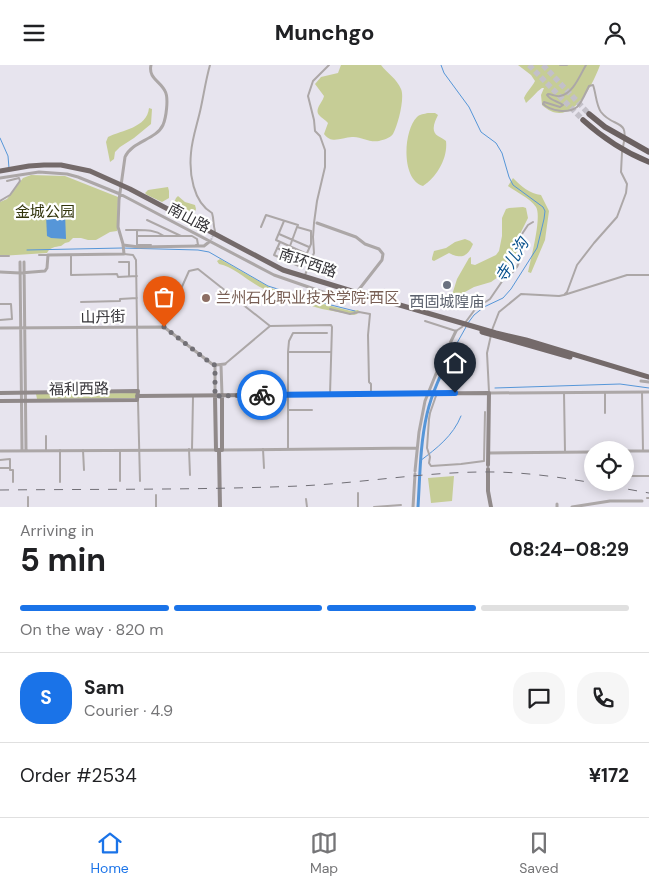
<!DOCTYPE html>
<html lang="en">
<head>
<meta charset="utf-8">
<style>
	body { margin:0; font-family:"DM Sans","Noto Sans SC",sans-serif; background:#f6f6f6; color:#202124; height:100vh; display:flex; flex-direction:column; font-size:19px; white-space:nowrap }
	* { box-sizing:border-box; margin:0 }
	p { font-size:16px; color:#757577 }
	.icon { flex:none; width:28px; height:28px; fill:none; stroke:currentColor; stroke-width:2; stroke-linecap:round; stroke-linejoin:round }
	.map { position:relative; height:442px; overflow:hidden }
	.panel { display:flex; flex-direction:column; background:#fff; flex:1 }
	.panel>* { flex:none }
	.fabs { position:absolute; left:584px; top:376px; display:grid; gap:10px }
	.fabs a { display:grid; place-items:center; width:50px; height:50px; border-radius:50%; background:#fff; box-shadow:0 2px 12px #0003; font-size:25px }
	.pin { position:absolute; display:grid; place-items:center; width:42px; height:42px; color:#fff; margin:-51px -21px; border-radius:50% 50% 50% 0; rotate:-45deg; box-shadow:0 0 5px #0007 }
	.pin .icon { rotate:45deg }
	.courier { position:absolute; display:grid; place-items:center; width:50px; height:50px; margin:-25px; border:4px solid #1a73e8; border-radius:50%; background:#fff; color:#222; box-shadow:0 1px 6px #0007 }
	.headline em { font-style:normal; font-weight:700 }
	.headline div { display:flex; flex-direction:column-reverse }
	.headline { display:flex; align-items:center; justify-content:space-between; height:85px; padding:0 20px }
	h1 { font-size:32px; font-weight:700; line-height:38px }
	.bar { display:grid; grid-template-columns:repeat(4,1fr); gap:8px 5px; align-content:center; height:60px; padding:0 20px }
	.bar i { height:6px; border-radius:4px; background:#e0e0e0 }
	.bar .on { background:#1a73e8 }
	.bar p { grid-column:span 4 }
	.line { display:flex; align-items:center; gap:12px; padding:0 20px; border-top:1px solid #e0e0e0 }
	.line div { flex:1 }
	.round { display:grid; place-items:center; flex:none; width:52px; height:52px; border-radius:20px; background:#f6f6f6 }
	header { display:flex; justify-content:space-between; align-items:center; height:65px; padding:0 20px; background:#fff; font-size:22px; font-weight:700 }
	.tabs { display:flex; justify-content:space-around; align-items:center; height:70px; border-top:1px solid #e0e0e0; background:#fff; font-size:14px; color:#757577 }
	.tabs a { display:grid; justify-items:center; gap:2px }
	.tabs .on { color:#1a73e8 }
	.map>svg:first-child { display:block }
</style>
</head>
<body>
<header><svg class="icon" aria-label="menu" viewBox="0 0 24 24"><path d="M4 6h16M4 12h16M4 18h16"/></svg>Munchgo<svg class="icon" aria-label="person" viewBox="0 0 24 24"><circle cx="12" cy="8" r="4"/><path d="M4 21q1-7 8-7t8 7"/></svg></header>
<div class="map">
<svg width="649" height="442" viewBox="0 0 649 442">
	<rect width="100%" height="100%" fill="#e7e4ee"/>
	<path fill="#c6cd96" d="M341,0H381C387,8 397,14 401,24C405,33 398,60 393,69C390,73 383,75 379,76C369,78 361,71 352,72C342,72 332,80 324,69L328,58C326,55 321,53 319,50C314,44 323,37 324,31L315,19L321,12L338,8Z
		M518,0H600C592,22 570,66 542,40L541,30L544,23H542C536,27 532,33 526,38L524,33C527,26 532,22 535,16L531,10Z
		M149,43L152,44L151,59L134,73L120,82L115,87L114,94L110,97L106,77L108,72C122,65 147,63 149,43Z
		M428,48H435L438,50C435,56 430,66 438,71C441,73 444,74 446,76C448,93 437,112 423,121C401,115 403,66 417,52C420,49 424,49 428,48Z
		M31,110L65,111L118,132L117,166L110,167L96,175H88L81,173H73L69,177L65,178L61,181C55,182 50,182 47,188L0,191V137L7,134L23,113Z
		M513,113C521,121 530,129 541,130L549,146L545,175L531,208L528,207C531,193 542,152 536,142C530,133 516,127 508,121Z
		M168,122L169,126V133L162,137L147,130L145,128L148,125Z
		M178,131L185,137L195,140L196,144L193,152L181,149L184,145V142C179,143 176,144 173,140L176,133Z
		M523,142L526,143L528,153L517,175L516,193L508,205L491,217L474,222L454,233H451L457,214L469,193L471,192V199L475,200L496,190L499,186L502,171V153L506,144L509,143Z
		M465,174L470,176L473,179C470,186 466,193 457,191C454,191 452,189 449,188L434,196L432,195V193L434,186L446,183L455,177Z
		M220,194L271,223L288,230L351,246L358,245L359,246L357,249L354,250L322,244L281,232C277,227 270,227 264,224C248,217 235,202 219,199L217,196Z
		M136,328V333L37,334L36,329Z
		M454,411L452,436L431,438L428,413Z"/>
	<path fill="#5696d8" d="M49,147L65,148L66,174L51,173L47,171L46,150Z"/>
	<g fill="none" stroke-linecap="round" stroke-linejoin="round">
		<path stroke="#5696d8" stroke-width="1" d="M441,0L444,8L469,42L481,67L496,78L502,88L509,112L513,120L543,142L545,146L544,154L537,183L511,224L503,233L484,242L474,250L468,258
			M0,73L8,91L9,103
			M27,185L122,183L198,185L209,187L268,221L319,237L355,246
			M452,287L466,262
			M495,323L620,319L649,323
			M420,396C437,383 453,371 461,351"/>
		<path stroke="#5696d8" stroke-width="3" d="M418,442C420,411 420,379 427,349C432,327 442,307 452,287"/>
		<path stroke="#c3c0c9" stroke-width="2" stroke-dasharray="2 1" stroke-linecap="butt" d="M211,175L214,168"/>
		<path stroke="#c3c0c9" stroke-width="5.5" stroke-dasharray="5.5 3" stroke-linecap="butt" d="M529,0L583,55
			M543,0L589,49"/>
		<path stroke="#aca7a7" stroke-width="2" d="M210,0C206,14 204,28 201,42C198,57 192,73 191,88C189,108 193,137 212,148C214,154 213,160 215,166
			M560,0H567
			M586,0C580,10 573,29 560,31C556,32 552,29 548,29L547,30C551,36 558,36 563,40L560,42L544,37L543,39C551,46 568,49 577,42C581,39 586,27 589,21L593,20C596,28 596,40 601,47C614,64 630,52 623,82
			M0,136L10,130L20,116L19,113L7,116
			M147,155L181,171
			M284,156L276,175L307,189
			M261,162L266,150L298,160L297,162
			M126,165H137
			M279,169L309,182
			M137,171V165C147,165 155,165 164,171
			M280,177L274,190L301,202L311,179V166
			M137,180V171H192L197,174L198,180H196
			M138,180H151
			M290,181L297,162L311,166
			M277,183L304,195
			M124,189L133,190L136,195L138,324
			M39,190H48
			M71,190V210L117,209L118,212L137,211
			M0,191H9
			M288,196L293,183
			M119,197H129V211
			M305,210L314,188L313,172L314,158L317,136L325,102V85L320,71L315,66L314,55L308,31L313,16L329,0
			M564,230L627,210H649
			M81,237L120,236V234L137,233
			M0,239H11L12,254L0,255
			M330,244L350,249L359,247L370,249L368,270L369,317L371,319V329
			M425,256L456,266L462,262L476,243L490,234L503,215L513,207L517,202L520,195L518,175L528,160L533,157
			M164,262L189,206L198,204L270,261
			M492,265L499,247L521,229L559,231L564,230L567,227L577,200L594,178L617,152L626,128L627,119L621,107L622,87
			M288,287H330
			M225,299L270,261L331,260L332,262L330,329
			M489,327L487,288L491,270
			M642,327L643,386
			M437,328L430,348L429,354L427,383L430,392L429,398L431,401L461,399L484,396L485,347
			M564,328L565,387
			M138,336L140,416
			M288,345H312
			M605,348V327
			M46,371V385
			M288,383V287L289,276L293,268H327
			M189,384L190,410
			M192,384L193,332
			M263,384L264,403
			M83,385L84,405
			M0,395L10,394V405H13V417
			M0,403H10
			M625,411H649
			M120,416V387
			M60,417V385
			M358,428V442
			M156,430V442
			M28,432V442
			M647,433H649
			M306,434L307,442
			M374,442L401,440"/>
		<path stroke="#aca7a7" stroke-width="3" d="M0,113L39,107L67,109L78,112L120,129L274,210L320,226L364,239
			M317,158L356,172L365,179L379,184L383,189L382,195L357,227L355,236
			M123,180L139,182L200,181H204L209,177
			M20,197L22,385
			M24,197L26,385
			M0,207L20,208L45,206L47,203L48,190L124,189L123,179L118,162L119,135L125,92C132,76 156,75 163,60C166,53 169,33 165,26C160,16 148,13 151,0
			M0,263L164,262L212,299L216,300L225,299
			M215,300V331
			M221,300L222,330
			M641,316L649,317
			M489,328L649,327
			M222,385L417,383
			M0,386L216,385
			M625,386H649
			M489,388L592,387
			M415,406L419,367L425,336L440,299L456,266
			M557,439V442
			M413,442L415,409
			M572,442L610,436H642"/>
		<path stroke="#908989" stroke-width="4" d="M0,328L138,326L137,335L0,336
			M137,331L489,328L488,400
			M215,331L216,385H222V330
			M219,385L220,442
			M488,404V426L491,442"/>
		<path stroke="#746a6a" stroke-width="5" d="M0,106L29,101L44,100H61L90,106L130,124L283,205L355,227L496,268L526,275L649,312
			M482,267L570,292"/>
		<path stroke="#6b6161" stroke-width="5.5" d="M589,49L605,62L649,87
			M583,55C603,73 624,87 649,97"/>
		<path stroke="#716f76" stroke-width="1" stroke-dasharray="9 9" stroke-linecap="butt" d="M0,425C100,424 200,425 299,421C364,418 430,406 495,407C547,408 598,419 649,428"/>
	</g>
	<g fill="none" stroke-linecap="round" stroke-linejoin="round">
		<path stroke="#727076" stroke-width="5" stroke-dasharray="0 9" d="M164,262L212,299L215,300V331L262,330"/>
		<path stroke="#1a73e8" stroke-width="6" d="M262,330L455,328"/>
	</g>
	<circle fill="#6b7280" stroke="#fff" stroke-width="2" cx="447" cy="220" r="5"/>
	<circle fill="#8d6e63" stroke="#fff" stroke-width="2" cx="206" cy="233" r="5"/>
	<g text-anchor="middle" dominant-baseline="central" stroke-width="4.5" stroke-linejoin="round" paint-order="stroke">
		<g font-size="15" fill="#32350c" stroke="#fff">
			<text x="45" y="147">金城公园</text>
		</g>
		<g font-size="15" fill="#333236" stroke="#fff">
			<text transform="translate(189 153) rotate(28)">南山路</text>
			<text transform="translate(308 198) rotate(19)">南环西路</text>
			<text transform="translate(103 252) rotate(-1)">山丹街</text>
			<text transform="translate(79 324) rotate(-1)">福利西路</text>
		</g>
		<g font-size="15" fill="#785e54" stroke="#fff" text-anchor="start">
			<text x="216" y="233">兰州石化职业技术学院·西区</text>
		</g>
		<g font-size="15" fill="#5b616d" stroke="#fff">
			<text x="447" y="237">西固城隍庙</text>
		</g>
		<g font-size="16" font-style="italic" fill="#08518d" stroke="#fff">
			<text transform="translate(512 195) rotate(-59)">寺儿沟</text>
		</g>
	</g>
</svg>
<div class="fabs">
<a><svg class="icon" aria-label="locate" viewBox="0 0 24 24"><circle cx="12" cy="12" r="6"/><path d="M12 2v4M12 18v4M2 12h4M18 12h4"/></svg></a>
</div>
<div class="pin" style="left:164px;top:262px;background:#ea580c"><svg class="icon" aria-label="bag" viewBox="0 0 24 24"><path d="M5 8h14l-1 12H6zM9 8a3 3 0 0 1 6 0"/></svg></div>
<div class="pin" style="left:455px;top:328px;background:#1f2937"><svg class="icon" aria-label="home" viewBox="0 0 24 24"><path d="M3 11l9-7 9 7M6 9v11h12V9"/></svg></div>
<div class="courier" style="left:262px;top:330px"><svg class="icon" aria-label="bike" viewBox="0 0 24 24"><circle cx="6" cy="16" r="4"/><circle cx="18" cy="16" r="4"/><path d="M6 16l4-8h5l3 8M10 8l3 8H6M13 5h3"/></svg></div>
</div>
<section class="panel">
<div class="headline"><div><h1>5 min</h1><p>Arriving in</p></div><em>08:24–08:29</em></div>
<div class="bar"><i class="on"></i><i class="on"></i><i class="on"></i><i></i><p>On the way · 820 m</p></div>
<div class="line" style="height:90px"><b class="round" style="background:#1a73e8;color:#fff">S</b><div><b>Sam</b><p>Courier · 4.9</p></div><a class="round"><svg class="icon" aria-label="chat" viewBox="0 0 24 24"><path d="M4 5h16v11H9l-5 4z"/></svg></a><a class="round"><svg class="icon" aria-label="phone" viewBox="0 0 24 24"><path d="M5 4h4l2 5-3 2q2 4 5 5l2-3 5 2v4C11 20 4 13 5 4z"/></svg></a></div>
<div class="line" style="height:65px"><div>Order #2534</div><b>¥172</b></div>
</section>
<nav class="tabs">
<a class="on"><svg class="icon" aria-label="home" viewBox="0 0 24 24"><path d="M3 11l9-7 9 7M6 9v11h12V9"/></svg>Home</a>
<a><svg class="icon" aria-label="map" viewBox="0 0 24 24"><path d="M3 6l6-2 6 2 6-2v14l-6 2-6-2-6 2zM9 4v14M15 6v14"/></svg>Map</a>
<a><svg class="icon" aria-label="saved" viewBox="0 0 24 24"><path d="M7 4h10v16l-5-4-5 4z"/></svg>Saved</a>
</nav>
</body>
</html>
